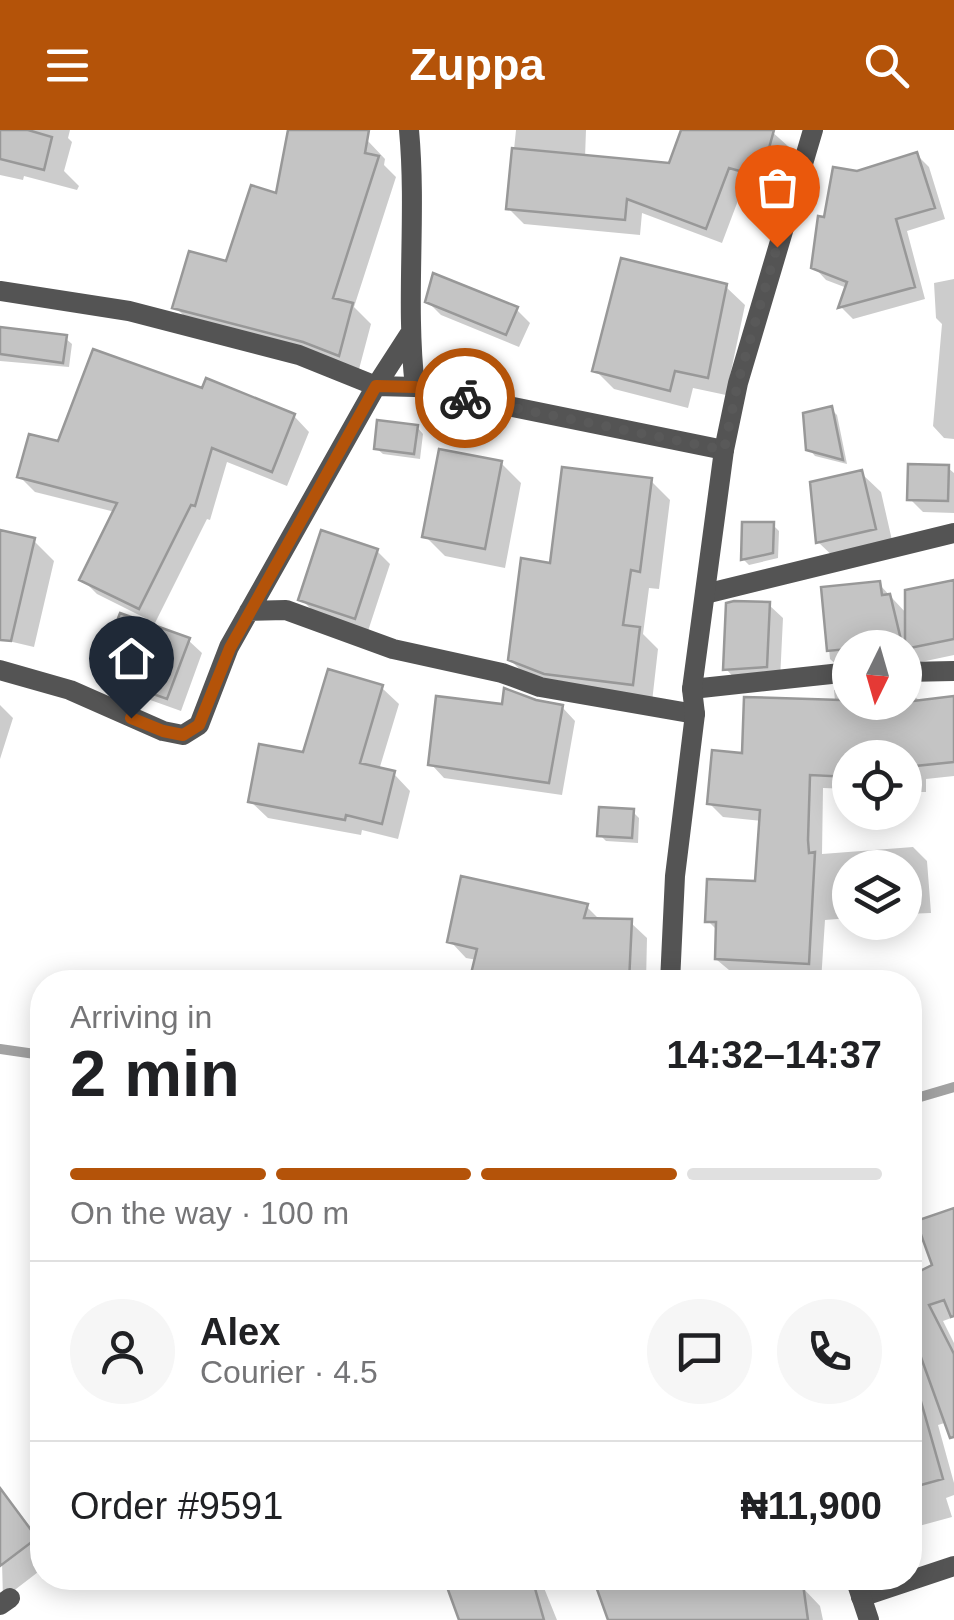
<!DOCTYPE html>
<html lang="en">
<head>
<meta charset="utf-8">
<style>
	body { margin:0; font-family:Arial,sans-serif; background:#f6f6f6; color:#202124; height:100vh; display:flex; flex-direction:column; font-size:38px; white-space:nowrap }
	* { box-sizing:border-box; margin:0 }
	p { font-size:32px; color:#757577 }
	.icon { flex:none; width:55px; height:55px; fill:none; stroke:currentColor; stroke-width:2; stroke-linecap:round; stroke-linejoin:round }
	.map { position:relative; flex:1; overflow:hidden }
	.sheet { position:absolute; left:30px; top:840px; width:892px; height:620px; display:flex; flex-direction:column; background:#fff; border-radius:40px; box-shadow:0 5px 25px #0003 }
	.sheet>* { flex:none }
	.needle { width:65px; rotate:185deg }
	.controls { position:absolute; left:832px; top:500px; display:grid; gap:20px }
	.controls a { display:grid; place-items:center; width:90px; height:90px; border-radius:50%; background:#fff; box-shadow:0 5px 25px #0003; font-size:50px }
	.pin { position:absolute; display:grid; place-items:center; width:85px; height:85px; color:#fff; margin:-102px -42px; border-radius:50% 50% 50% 0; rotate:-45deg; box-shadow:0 0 10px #0007 }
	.pin .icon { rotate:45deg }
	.courier { position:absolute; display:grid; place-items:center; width:100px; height:100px; margin:-50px; border:8px solid #b45309; border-radius:50%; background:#fff; color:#222; box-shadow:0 2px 12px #0007 }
	.headline em { font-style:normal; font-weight:700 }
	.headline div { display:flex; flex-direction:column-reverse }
	.headline { display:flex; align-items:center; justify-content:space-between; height:170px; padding:0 40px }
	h1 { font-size:65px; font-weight:700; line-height:75px }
	.bar { display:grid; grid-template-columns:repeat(4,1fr); gap:15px 10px; align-content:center; height:120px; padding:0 40px }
	.bar i { height:12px; border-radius:8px; background:#e0e0e0 }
	.bar .current { background:#b45309 }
	.bar p { grid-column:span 4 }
	.line { display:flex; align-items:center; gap:25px; padding:0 40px; border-top:2px solid #e0e0e0 }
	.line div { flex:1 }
	.round { display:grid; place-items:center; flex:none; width:105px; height:105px; border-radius:52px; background:#f6f6f6 }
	header { display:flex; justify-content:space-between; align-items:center; height:130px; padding:0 40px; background:#b45309; color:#fff; font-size:45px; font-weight:700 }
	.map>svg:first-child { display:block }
</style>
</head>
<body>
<header><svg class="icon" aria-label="menu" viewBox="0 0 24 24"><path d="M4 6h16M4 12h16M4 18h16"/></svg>Zuppa<svg class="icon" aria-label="search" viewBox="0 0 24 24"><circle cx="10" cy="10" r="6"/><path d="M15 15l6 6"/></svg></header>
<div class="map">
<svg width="954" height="1490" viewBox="0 0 954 1490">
	<rect width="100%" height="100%" fill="#fff"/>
	<path fill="#0003" d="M10,0H70L68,8L72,12L64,41L79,56L77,60L24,46L23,50L0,45V2Z
		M516,0H586L585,28L670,36L684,0H770L789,17L777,61L745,52L722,113L642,83L640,105L524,94L508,78Z
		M367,10L385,29L384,35L396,47L354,177L371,194L358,243L194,196L175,177Z
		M917,25L929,37L945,89L907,101L925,169L853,189L841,177L847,158L826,150L814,137L826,90L857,44Z
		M434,146L516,179L530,193L519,217L441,185L427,171Z
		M954,149V309L944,308L933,296L942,194L936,188L934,153Z
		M726,157L745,175L726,265L693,258L688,278L614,259L595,240Z
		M0,199L65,208L72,214L69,237L0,231Z
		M204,261L294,286L309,302L287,356L227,332L210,390L207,389L155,493L97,464L82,449L115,382L35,362L20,347L60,314Z
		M831,279L837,285L847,334L815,326L809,319Z
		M417,297L423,304L420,329L383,324L376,318Z
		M501,333L521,353L505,438L445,426L425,406Z
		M948,338L954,343V383L923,382L910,369Z
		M861,343L881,362L894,419L838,431L818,412Z
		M650,350L670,370L659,459L649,458L643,504L658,519L652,572L530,549L510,530L553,436Z
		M773,395L779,401L778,428L749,435L743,429Z
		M0,402L34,411L54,431L34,517L0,509Z
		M377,421L390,434L368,501L314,482L301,469Z
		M879,454L907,484L954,455V525L921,532L905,555V518H850V543H845L830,529L823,460Z
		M769,475L783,488L780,550L739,553L726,539Z
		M188,510L202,523L181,581L114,557L100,543Z
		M382,558L399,574L379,640L394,644L410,661L398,709L362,700L361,705L268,688L251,672Z
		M850,558V572H905V558L921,572L954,569V646L926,649V662H905V628H850V659L823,658L822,724L913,717L927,731L931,783L905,784V738H850V788L825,790L821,852H736L735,845L717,830L718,801L708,791L757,754L762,691L723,687L709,673L745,626L835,571L834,560Z
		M0,575L13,588L0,629Z
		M504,577H562L575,591L562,665L444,648L431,634Z
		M633,682L639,688L638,713L606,711L600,705Z
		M586,776L601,791L630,792L647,808L646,852H476L472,849L477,830L466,828L450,811Z
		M954,1080V1187L943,1191L954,1213V1290L938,1295L954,1353V1365L946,1368L952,1387L919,1396L910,1387V1148L935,1136Z
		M0,1358L42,1412V1439L3,1469Z
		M484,1448H540L557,1490H461L451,1459Z
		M596,1448H792L796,1458L802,1457L820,1476L823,1490H611Z"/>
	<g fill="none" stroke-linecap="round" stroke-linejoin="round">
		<path stroke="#a2a2a2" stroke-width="10" d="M0,919L42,925
			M910,970L954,957"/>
	</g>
	<path fill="#c4c4c4" stroke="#989898" stroke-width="2.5" d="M0,0H28L52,7L44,40L0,29Z
		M288,0H369L365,23L379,26L333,168L353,173L339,226L303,212L172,178L189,121L226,131L251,55L276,63Z
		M681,0H774L761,47L729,38L706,99L627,69L625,90L506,79L512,18L669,33Z
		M917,22L935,78L896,89L915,157L838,178L847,152L811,138L818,86L824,87L833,37L857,41Z
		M621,128L727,154L708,248L675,241L670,261L592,241Z
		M433,143L518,177L506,205L425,172Z
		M0,197L67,205L63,233L0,224Z
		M93,219L202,258L206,248L295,284L272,342L212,318L195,376L191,375L139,479L79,450L117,373L17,347L29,304L58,311Z
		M832,276L843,330L806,320L803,283Z
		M377,290L418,295L414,324L374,319Z
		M439,319L502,331L485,419L422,407Z
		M908,334L949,335L948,371L907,370Z
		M562,337L652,348L640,442L631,440L623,495L640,497L633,555L544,544L508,530L521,428L550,433Z
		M862,340L876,399L816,413L810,352Z
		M742,392H774L773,423L741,430Z
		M0,400L35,408L11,511L0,510Z
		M321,400L378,419L355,489L298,470Z
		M954,450V509L905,519V460Z
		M880,451L882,465L890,464L902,514L827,521L821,457Z
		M734,471L770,472L767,537L723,540L726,473Z
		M120,483L190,508L167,569L97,544Z
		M328,539L383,555L360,633L395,641L382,694L346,685L345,690L248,672L259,614L303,622Z
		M504,558L536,570L563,575L549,653L428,635L436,566L502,574Z
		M954,566V632L905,637V628H850V647L810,645L808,710L809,723L815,722L809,834L715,829L716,792H705L707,749L755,751L760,680L707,674L712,620L742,623L744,567L905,572Z
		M599,677L634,679L632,708L597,706Z
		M461,746L588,774L584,788L632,789L629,852H469L477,819L447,812Z
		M954,1078V1186L951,1187L944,1170L929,1175L954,1224V1307L950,1308L918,1219L910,1223V1137L914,1144L932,1135L916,1091Z
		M918,1261L943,1349L910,1358V1262Z
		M0,1358L37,1408L0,1436Z
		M476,1448H532L544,1490H459L447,1457Z
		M593,1448H797L798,1455L803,1454L808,1490H608Z"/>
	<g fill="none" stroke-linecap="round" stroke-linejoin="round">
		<path stroke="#545454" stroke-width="20" d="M409,0C417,86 405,171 415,257
			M0,161L129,181L299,225L376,256L415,257L724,320
			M705,464L954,403
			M249,481L286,480L393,519L502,543L540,557L695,584
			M0,540L70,560L163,601L183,605L199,595L229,517L376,256L409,205
			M905,542L954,541
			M692,559L850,542
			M861,1467L954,1436
			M0,1475L10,1468"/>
		<path stroke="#545454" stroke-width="20" d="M670,852L675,746L695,584L692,559L724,320L738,253L813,0
			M855,1448L869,1490"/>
	</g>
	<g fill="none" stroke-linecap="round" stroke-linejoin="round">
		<path stroke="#595959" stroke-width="10" stroke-dasharray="0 18" d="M465,268L724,320L738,252L777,117"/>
		<path stroke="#b45309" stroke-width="12" d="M131,588L163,601L183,605L199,595L230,518L376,256L415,257L465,268"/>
	</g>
</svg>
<div class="controls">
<a><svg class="needle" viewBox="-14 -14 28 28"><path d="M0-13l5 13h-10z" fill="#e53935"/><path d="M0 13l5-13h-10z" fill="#757577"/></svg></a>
<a><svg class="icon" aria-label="locate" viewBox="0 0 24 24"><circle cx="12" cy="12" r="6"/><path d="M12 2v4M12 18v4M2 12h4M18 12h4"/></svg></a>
<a><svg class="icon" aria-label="layers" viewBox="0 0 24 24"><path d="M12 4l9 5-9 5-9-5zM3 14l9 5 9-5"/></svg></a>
</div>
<div class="pin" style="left:777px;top:117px;background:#ea580c"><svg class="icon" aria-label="bag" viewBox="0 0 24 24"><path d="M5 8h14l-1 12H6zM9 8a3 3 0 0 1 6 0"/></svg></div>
<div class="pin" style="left:131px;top:588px;background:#1f2937"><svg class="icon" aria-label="home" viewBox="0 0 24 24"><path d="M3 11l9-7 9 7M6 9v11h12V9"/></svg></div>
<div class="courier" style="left:465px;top:268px"><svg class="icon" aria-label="bike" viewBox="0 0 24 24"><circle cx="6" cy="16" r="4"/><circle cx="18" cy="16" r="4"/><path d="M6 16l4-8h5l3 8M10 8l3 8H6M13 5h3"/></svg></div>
<section class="sheet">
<div class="headline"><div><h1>2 min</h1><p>Arriving in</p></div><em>14:32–14:37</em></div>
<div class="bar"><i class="current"></i><i class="current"></i><i class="current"></i><i></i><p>On the way · 100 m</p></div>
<div class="line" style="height:180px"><a class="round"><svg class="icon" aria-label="person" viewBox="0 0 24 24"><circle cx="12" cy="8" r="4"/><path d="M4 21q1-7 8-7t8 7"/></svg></a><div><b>Alex</b><p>Courier · 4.5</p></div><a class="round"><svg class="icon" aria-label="chat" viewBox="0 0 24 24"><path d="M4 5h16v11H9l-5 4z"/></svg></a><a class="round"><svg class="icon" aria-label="phone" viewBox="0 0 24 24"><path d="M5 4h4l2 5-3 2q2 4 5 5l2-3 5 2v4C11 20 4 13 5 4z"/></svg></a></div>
<div class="line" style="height:130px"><div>Order #9591</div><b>₦11,900</b></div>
</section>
</div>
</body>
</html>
